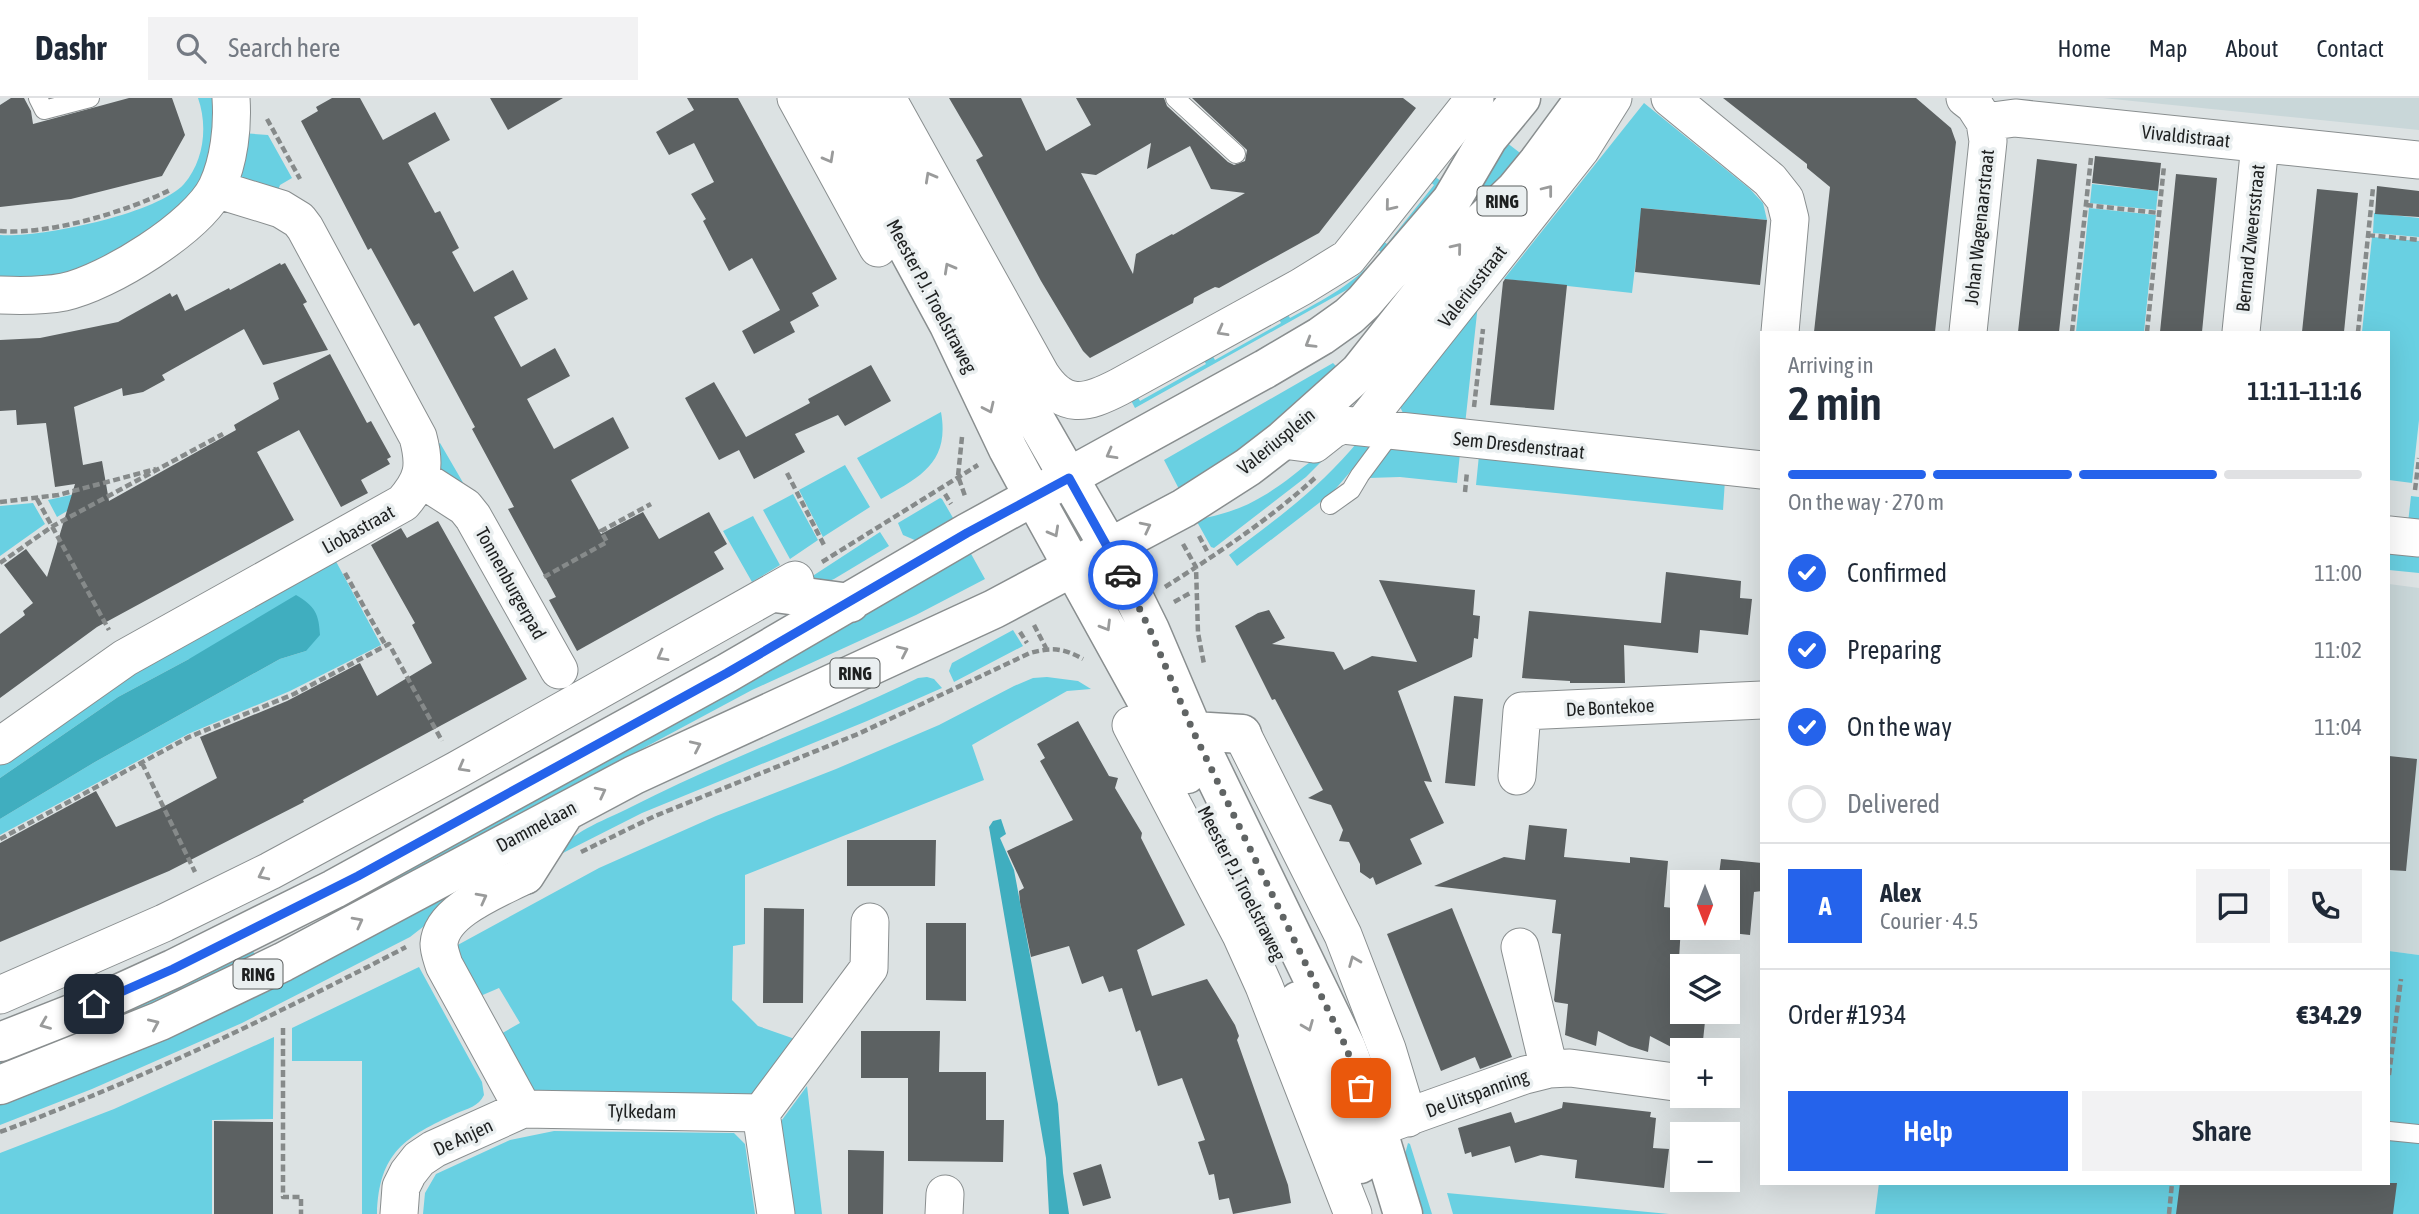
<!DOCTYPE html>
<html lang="en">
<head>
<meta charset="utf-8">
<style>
	body { margin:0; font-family:"Asap Condensed",sans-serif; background:#f2f2f3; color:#1f2937; height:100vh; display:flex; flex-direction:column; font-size:26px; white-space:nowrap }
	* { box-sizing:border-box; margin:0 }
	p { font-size:23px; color:#747a83 }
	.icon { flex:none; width:38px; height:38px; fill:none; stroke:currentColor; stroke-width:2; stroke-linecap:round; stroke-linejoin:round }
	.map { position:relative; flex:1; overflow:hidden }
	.panel { position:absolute; left:1760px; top:233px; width:630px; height:854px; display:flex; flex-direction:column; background:#fff; border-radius:0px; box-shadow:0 7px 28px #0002 }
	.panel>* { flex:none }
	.needle { width:46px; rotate:180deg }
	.fabs { position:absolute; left:1670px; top:772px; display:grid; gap:14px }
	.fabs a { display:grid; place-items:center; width:70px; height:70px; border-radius:0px; background:#fff; box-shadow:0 7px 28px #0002; font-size:35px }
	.pin { position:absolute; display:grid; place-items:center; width:60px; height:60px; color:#fff; margin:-30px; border-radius:14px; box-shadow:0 4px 10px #0006 }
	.courier { position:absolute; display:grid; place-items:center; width:70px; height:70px; margin:-35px; border:5px solid #2563eb; border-radius:50%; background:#fff; color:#222; box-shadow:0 2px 9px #0007 }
	.overview em { font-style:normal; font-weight:600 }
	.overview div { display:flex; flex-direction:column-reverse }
	.overview { display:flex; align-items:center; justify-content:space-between; height:119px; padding:0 28px }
	h1 { font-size:46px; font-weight:600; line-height:52px }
	.bar { display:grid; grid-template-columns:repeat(4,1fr); gap:10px 7px; align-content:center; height:84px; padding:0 28px }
	.bar i { height:9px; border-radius:5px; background:#e0e1e3 }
	.bar .current { background:#2563eb }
	.bar p { grid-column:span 4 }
	.line { display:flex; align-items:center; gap:18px; padding:0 28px; border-top:2px solid #e0e1e3 }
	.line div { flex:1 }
	.round { display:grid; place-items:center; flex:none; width:74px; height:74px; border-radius:0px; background:#f2f2f3 }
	ol { padding:0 28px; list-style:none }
	li { display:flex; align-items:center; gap:21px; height:77px }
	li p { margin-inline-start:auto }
	li .icon { padding:7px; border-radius:50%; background:#2563eb; color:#fff; stroke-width:4 }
	li:last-child { color:#747a83 }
	li i { width:38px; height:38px; border:4px solid #e0e1e3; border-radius:50% }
	.primary-button { display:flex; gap:14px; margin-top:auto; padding:14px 28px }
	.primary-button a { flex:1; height:80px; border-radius:0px; background:#2563eb; color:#fff; font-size:28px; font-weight:600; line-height:80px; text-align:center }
	.primary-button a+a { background:#f2f2f3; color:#1f2937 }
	header { display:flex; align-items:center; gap:42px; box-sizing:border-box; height:98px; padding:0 35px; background:#fff; border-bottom:2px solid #e0e1e3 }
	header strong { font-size:33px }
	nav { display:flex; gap:38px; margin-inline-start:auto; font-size:24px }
	.search { width:490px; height:63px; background:#f2f2f3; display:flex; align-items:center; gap:18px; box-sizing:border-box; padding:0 24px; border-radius:0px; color:#747a83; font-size:26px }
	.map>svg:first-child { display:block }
</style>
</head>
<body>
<header>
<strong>Dashr</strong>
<div class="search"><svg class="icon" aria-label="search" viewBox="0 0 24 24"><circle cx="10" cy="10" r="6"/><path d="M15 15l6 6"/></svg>Search here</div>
<nav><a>Home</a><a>Map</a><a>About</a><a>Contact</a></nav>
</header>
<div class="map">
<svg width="2419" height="1116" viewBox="0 0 2419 1116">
	<rect width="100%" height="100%" fill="#dce2e3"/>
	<path fill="#c9d7d9" d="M2103,0H2419V32Z
		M2389,486L2419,490V857L2389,853Z"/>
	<path fill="#69d0e2" d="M198,0H220L221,22L202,89L151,137L55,183L0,179V137C40,140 157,116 184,86C204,63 208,28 198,0Z
		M1644,5L1750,91L1763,105L1767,122L1642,110L1632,195L1504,181Z
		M243,35L268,37L292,80L280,87L276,98L240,80L238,74Z
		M1498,41H1502L1528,61L1492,100L1481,91Z
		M1429,74L1442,84L1359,185L1135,310L1126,293L1132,290L1140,303L1206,266L1201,257L1209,252L1215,262L1281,225L1276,215L1284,211L1290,220C1326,200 1355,186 1381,154L1373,147L1379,140L1387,146L1434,87L1423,78Z
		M2092,86L2158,93L2156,112L2090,105Z
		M2089,110L2156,117L2144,234H2076Z
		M2374,115L2419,120V139L2373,135Z
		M2372,139L2419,143V322L2412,385L2389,382V234H2362Z
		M1478,206L1465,327L1404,317L1400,309Z
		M1333,265L1339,271L1260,337L1179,391L1164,362Z
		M941,314C950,365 920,379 881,401L857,360Z
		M1360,341L1369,347L1370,351L1332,395L1237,468L1229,457C1279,419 1320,390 1360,341Z
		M440,345L465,388L441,373L433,349Z
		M1393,348L1460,355L1457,385L1400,379L1368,380Z
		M1333,352L1306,379L1214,450L1211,449L1196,422C1235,414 1254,406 1287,382C1303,370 1313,359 1333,352Z
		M1479,357L1725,382L1723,412L1476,387Z
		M845,367L870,409L823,439L799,392Z
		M107,389L57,419L48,402Z
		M793,396L818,442L790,461L763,412Z
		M2411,398L2419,399V426L2408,425Z
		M940,400L942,401L956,425L917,443L903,437L898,425Z
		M33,405L45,426L0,458V408Z
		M753,418L780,467L752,484L723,433Z
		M880,434L889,448L834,481L825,485L808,481Z
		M2389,451L2419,454V475L2389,472Z
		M970,454L985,481L916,517L752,592L373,795V790Z
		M332,456L381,547L290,593L188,636L0,737V721L95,664L280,561L306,553L189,561L118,599L0,680V660L131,569Z
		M1013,532L1023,548L954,584L949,573L952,565Z
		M927,579L934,581L942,590L867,623L642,715L561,756L559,753C574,732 608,721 631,709C725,661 823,626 918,580Z
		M1047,579L1078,583L1091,591L1067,593L972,647L984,682L745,777V846L733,848L732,902L758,928L792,940L798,945L754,1000L537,994L531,989L499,937L520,925L499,890L478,899L454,849L599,770L716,718L836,671L939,627L1014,588L1033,580Z
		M518,755L410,839L242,925L92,991L0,1027V1006Z
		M253,853L256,859L254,863L0,972V962Z
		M2389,853L2419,857V1116H1875L1879,1085H2389Z
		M419,869L482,984L484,997C479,1008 467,1011 457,1015C405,1039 379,1054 377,1116H362V963H292V930Z
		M274,939L273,1021L212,1022V1116H0V1055L114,1011Z
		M807,988L822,1116H788L776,1030Z
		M554,1033L734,1035L745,1046L755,1116H423L425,1095L436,1076L510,1042Z
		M1408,1045L1410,1046L1432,1116H1419L1405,1056Z
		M1447,1095L1669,1116H1453Z"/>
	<path fill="#40aebf" d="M296,497C315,508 319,516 320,537L306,553L280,561L95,664L0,721V680L118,599L189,561Z
		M1001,721L1006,736L1000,740L1014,772L1058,1006L1063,1075L1069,1116H1049L1046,1060L989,729L993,723Z"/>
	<path fill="#5c6162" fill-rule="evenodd" d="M11,0H24L31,13L33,26L129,0H172L185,37L162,78L71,101L0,109V7Z
		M332,0H360L383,42L435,14L450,42L408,65L435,115L440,113L459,150L452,154L474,194L513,172L528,201L494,219L521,269L555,250L570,278L527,301L554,351L613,319L629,350L571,382L601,436L643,414L659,441L709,414L727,446L714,454L724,471L577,553L549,502L556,499L508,411L514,409L472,331L475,329L419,225L414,228L371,150L368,152L301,23L318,13L316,9Z
		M490,0H563L508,32Z
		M687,0H738L837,181L812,195L819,208L790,224L795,234L754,256L742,233L780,212L752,160L729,173L703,123L706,121L691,96L714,84L694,45L669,57L656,34L694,12Z
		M949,0H1021L1046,53L1091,27L1076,0H1164L1167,8L1228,64L1234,67L1245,63L1247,52L1192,0H1403L1416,10L1319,135L1219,190L1215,189L1205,194L1194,200L1193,205L1090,260L1083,253L1041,183L976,62L983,58ZM1151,45L1147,71L1190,48L1211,91L1245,95L1173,137L1172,136L1136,156L1133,176L1081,75L1096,77Z
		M1723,0H1916L1951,30L1956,44L1935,234H1814L1830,89L1807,70V66Z
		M2095,58L2161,65L2158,93L2092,85Z
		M2037,61L2077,66L2059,234H2018Z
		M2176,76L2217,80L2202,234H2160Z
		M2377,88L2419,93V119L2375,116Z
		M2317,91L2358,95L2344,234H2302Z
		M1641,110L1767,122L1760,187L1635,174Z
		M280,165L281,167L285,165L307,204L303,206L328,252L263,267L244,231L162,277L165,282L143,294L123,298L122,290L74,309L83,367L102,363L109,403L236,332L234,327L279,301L273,285L330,256L367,325L371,323L391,359L387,361L390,366L361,382L368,395L341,409L299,332L257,354L294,422L97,529L0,600V536L25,517L23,513L33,505L4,467L26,451L47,479L75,386L55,389L46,325L17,327L16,312L0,313V242L40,240L118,224L170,195L172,199L177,196L185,213L229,190L230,192Z
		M1505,181L1567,187L1554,312L1490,307L1503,184Z
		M871,267L891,303L845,328L838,317L795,336L805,354L754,381L739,352L719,362L685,300L714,284L746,339L810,305L808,301Z
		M438,423L527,581L303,702L304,704L169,773L0,844V745L96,693L116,729L159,711L217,680L200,639L287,603L360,565L377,598L432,565L412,527L415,525L371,447L401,430L407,440Z
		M1666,474L1741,483L1740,500L1752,501L1748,537L1700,532L1698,555L1624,547L1625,585H1570V583L1522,580L1529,513L1661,525Z
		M1379,482L1475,492L1473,517L1480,518L1478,541L1474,540L1472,559L1398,593L1432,684L1424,683L1444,725L1410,741L1422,766L1376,787L1373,779L1370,781L1360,774V766L1349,744L1339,743L1343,732L1331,707L1308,700L1323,692L1275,601L1272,602L1235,528L1258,515L1269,512L1285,540L1272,546L1334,554L1344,572L1372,558L1417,564Z
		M1454,598L1483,601L1475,688L1445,685Z
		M1078,623L1109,678L1118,680L1115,690L1142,735L1141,740L1185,827L1137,852L1152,898L1207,881L1235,927L1239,938L1237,942L1288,1087L1291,1105L1233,1116L1229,1100L1219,1102L1214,1076L1209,1077L1198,1044L1205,1042L1182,980L1158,988L1140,932L1136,934L1122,890L1109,894L1103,878L1082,886L1069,848L1031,859L1020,804L1019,793L1024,790L1007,753L1073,722L1040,663L1045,660L1037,646Z
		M2389,658L2417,661L2406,773L2389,772Z
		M1529,727L1567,731L1564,759L1630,765V759L1668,763L1664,809L1682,811L1678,878H1682V914H1706L1702,952H1677L1650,938L1648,954L1629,948L1598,933L1596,948L1565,937L1568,906L1555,904L1554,902L1561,836L1552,835L1556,802L1434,788L1504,759L1525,762Z
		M847,742H936L935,788H847Z
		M1721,761L1762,765V793L1754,794L1750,837L1713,833L1714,830H1727V784H1718Z
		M764,810L804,811L803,905H763Z
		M1452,810L1512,959L1480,971L1475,959L1441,973L1387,836Z
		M926,825H966V903L926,902Z
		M861,933H940L939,974H986V1022H1004L1003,1064L908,1063V980H861Z
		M1563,1004L1651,1014L1650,1019L1656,1020L1653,1050L1669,1051L1664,1090L1575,1080L1577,1062L1541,1057L1515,1065L1510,1048L1472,1059L1471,1054L1465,1056L1458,1030L1511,1014L1515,1025L1562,1010Z
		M214,1023L273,1024V1116H214Z
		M848,1052L884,1053L883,1116H848Z
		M1101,1066L1111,1100L1083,1108L1073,1075Z
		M2180,1085H2397L2393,1116H2176Z"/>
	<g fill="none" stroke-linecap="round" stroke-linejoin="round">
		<defs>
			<path id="lane" d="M38,0L44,12L90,0
				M1175,0L1236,56
				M1330,407L1351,392L1360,377L1392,334
				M2389,1033L2419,1036"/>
			<path id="street" d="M796,0L878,150
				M887,0L1041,277C1064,312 1086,306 1119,289L1301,189L1348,160L1475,0
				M1670,0L1770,82L1785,101L1790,121L1780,234
				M1965,0L1974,7L1985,24L2015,20L2419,62
				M0,197C22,198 43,198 64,194C107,185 198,129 217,89C229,63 233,29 231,0
				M1968,234L1988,43L1985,24
				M2241,234L2260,46
				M1361,329L1581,51L1613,0
				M1283,342L1314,346L1333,331L1343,327L1762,372
				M420,380L465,409L473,419L559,572
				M2389,437L2419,440
				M1131,627L1241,837L1264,888L1353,1116
				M1242,636L1343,837L1387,951L1408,1020
				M0,648L125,560L403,405C423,382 426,369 418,339L305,130L299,122L281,111L216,91
				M1517,678L1522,613L1762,602
				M1520,849L1549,971
				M0,897L164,825L270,773L457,672L795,482
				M523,1011L444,867C442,860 439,853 439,846C441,812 499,791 525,777
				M1385,1027L1525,977L1549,971L1570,970L1682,985
				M399,1116L401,1089L408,1075L419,1061L434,1051L523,1011L761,1015
				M776,1116L761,1015L869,870L870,824
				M944,1116L945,1096"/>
			<path id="secondary" d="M826,0L949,227L1008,351L1034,399
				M857,0L973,213L1069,380"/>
			<path id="primary" d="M1069,380L1109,449L1150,532L1193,633L1346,949L1377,1030L1403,1116
				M1034,399L1187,676
				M775,495L850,505
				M1193,633L1242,636
				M525,777L565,714
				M1298,903L1360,1066
				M0,944L94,907L173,871L334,791L727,575L967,435L1265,271L1321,238L1349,218L1364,204L1451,103L1488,40L1521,0
				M0,987L160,923L283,864L634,677L994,511L1184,410L1248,369L1283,342L1359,274L1467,138L1515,92L1538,64L1585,0"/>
		</defs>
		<use href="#lane" stroke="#898e8f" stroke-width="20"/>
		<use href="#street" stroke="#898e8f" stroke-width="39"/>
		<use href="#secondary" stroke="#898e8f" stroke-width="41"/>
		<use href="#primary" stroke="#898e8f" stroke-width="41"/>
		<path stroke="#868a8a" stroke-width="4.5" stroke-dasharray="7 3.5" stroke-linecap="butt" d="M267,21L300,81
			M2086,107L2159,115
			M0,133C50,137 125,114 170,92
			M2368,137L2419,142
			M2072,234L2091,60
			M2147,234L2164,68
			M2358,234L2373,90
			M1474,309L1483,231
			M962,339L958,378L965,398
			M787,375L824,447
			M2415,392L2419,360
			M1465,394L1467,374
			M945,396L951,406
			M37,401L109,532
			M0,404L58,397L156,371
			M1199,438L1207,453
			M1183,446L1196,469L1198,535L1204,566
			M822,464L978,367
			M0,465L53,428L223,336
			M345,475L386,548
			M544,479L607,444L601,433L651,406
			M1165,489C1217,456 1270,421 1316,379
			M1174,504L1192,494
			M1034,527L1046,550
			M1020,534L1027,545
			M142,665L195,774
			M0,741L189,639L294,596L389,546L442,643
			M581,754L655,718L858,636L1030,555C1052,549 1063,550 1083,561
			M283,930V1099H301V1116
			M2389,977L2401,881
			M0,1034C140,982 274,918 406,849
			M2169,1116L2172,1085"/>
		<use href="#lane" stroke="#fff" stroke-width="18"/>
		<use href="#street" stroke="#fff" stroke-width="37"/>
		<use href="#secondary" stroke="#fff" stroke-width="38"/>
		<use href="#primary" stroke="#fff" stroke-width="38"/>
	</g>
	<defs><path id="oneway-chevron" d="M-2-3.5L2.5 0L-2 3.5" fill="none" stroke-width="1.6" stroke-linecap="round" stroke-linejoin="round" transform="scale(1.75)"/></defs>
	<g stroke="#9a9b9b">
		<use href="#oneway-chevron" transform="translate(829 60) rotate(61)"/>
		<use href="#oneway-chevron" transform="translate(930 79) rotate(-119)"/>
		<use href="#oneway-chevron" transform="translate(1548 92) rotate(-52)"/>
		<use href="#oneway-chevron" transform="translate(1390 108) rotate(129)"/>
		<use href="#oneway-chevron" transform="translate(1457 150) rotate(-51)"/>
		<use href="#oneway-chevron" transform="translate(949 170) rotate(-119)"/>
		<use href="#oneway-chevron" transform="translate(1222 233) rotate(151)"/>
		<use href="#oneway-chevron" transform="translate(1310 245) rotate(149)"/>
		<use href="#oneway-chevron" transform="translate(989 310) rotate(65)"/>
		<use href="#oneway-chevron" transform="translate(1111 356) rotate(151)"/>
		<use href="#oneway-chevron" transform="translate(1146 429) rotate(-27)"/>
		<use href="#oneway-chevron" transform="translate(1054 434) rotate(61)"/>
		<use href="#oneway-chevron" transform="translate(1106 528) rotate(59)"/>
		<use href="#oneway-chevron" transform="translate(903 553) rotate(-25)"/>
		<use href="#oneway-chevron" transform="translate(662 558) rotate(151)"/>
		<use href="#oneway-chevron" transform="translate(696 648) rotate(-25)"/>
		<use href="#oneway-chevron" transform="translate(463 669) rotate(151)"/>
		<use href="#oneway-chevron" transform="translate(601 694) rotate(-27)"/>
		<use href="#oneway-chevron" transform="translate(263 777) rotate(154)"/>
		<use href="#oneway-chevron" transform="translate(482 800) rotate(-28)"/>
		<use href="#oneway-chevron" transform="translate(358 824) rotate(-28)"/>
		<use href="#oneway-chevron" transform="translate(1354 863) rotate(-112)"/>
		<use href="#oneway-chevron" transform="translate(45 926) rotate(158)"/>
		<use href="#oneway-chevron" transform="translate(154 926) rotate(-24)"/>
		<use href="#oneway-chevron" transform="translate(1308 928) rotate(68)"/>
	</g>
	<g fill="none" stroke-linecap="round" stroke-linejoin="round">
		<path stroke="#606464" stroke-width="7" stroke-dasharray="0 12.6" d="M1123,477L1150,532L1193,633L1346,949L1361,990"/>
		<path stroke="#2563eb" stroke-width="9" d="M94,906L173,871L358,778L727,575L967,435L1069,380L1123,477"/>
	</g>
	<g text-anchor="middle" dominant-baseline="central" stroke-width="7" stroke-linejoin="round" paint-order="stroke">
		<g fill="#eaeff0" stroke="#5b5e5e" stroke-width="2">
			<rect x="1477.5" y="88.5" width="49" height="29" rx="5"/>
			<rect x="830.5" y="560.5" width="49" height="29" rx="5"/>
			<rect x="233.5" y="861.5" width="49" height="29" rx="5"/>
		</g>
		<g font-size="18" font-weight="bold" fill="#1e2020">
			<text x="1502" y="103">RING</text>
			<text x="855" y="575">RING</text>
			<text x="258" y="876">RING</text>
		</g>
		<g font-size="19" fill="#1e2020" stroke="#eaeff0">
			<text transform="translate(2186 38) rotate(6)">Vivaldistraat</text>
			<text transform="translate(1979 129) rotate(-84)">Johan Wagenaarstraat</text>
			<text transform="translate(2250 140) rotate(-84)">Bernard Zweersstraat</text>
			<text transform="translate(1472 188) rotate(-52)">Valeriusstraat</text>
			<text transform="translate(932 198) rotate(62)">Meester P.J. Troelstraweg</text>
			<text transform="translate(1276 343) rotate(-39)">Valeriusplein</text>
			<text transform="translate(1519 347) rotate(6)">Sem Dresdenstraat</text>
			<text transform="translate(358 431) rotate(-29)">Liobastraat</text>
			<text transform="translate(511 485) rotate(61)">Tonnenburgerpad</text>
			<text transform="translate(1610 609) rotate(-3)">De Bontekoe</text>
			<text transform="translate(536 728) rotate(-28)">Dammelaan</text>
			<text transform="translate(1242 785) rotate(63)">Meester P.J. Troelstraweg</text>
			<text transform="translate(1477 995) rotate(-20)">De Uitspanning</text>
			<text transform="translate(642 1013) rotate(1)">Tylkedam</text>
			<text transform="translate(463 1039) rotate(-25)">De Anjen</text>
		</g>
	</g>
</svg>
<div class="fabs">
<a><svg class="needle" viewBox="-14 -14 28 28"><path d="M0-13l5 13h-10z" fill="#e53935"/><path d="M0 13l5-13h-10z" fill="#747a83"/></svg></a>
<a><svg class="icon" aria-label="layers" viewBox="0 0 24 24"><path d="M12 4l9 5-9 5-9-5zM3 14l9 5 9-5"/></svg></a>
<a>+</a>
<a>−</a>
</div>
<div class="pin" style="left:1361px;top:990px;background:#ea580c"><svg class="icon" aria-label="bag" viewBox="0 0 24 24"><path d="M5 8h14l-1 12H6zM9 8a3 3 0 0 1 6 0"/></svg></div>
<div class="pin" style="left:94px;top:906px;background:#1f2937"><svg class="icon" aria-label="home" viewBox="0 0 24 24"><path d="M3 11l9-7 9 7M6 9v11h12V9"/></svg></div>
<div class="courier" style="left:1123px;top:477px"><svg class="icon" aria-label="car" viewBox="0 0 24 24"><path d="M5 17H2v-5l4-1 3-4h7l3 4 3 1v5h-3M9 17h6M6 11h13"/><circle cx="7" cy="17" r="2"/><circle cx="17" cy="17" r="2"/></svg></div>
<section class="panel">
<div class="overview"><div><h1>2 min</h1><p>Arriving in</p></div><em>11:11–11:16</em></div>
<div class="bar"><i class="current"></i><i class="current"></i><i class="current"></i><i></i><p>On the way · 270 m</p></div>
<ol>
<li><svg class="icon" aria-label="check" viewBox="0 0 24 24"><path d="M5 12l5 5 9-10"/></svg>Confirmed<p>11:00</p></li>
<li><svg class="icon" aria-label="check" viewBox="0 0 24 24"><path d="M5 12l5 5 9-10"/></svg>Preparing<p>11:02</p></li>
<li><svg class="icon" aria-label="check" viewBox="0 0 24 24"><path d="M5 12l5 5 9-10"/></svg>On the way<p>11:04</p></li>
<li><i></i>Delivered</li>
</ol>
<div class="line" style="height:126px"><b class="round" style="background:#2563eb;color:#fff">A</b><div><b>Alex</b><p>Courier · 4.5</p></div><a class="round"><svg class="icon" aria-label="chat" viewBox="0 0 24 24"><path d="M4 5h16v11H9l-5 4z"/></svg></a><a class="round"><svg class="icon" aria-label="phone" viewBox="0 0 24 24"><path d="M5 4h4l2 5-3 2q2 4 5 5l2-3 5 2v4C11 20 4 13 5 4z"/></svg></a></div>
<div class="line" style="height:91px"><div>Order #1934</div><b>€34.29</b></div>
<div class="primary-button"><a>Help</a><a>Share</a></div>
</section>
</div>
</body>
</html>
